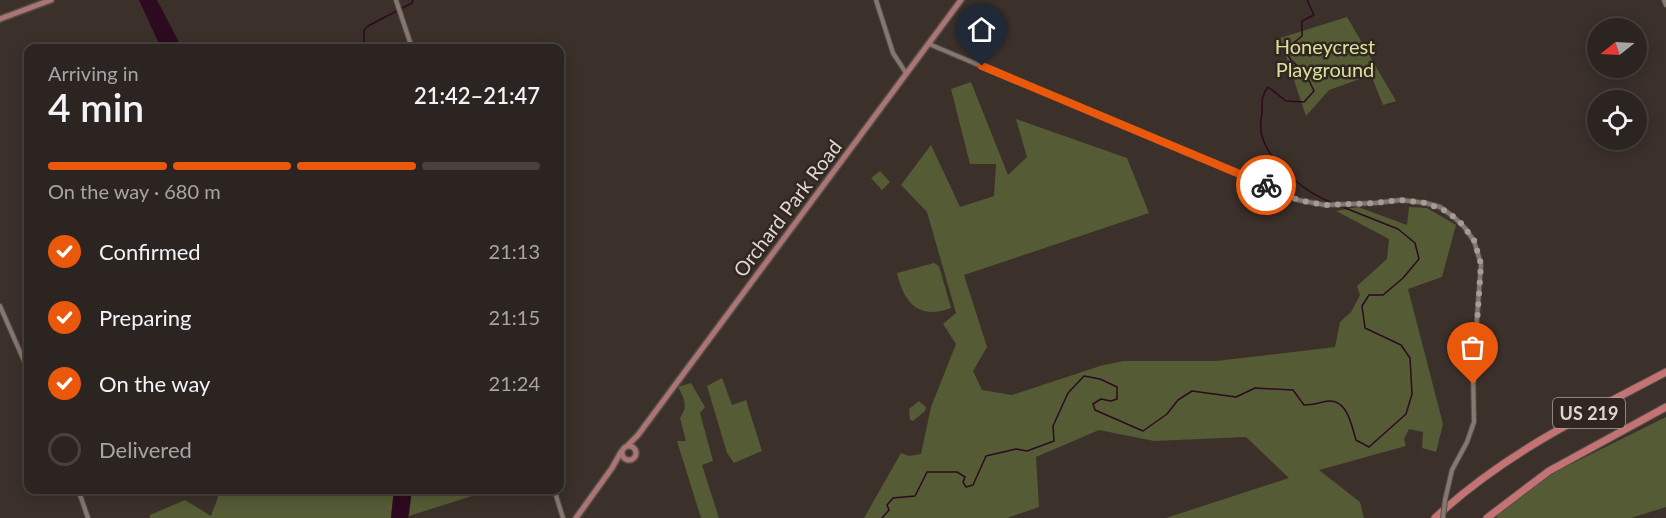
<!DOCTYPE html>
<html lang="en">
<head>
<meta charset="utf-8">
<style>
	body { margin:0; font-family:Lato,sans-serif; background:#38302d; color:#f1f3f6; height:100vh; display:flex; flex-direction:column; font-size:22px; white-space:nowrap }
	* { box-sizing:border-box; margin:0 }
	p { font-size:20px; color:#a6a4a5 }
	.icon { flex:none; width:33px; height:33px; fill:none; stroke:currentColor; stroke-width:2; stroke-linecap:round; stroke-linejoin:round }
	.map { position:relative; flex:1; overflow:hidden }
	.panel { position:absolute; left:24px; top:44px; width:540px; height:450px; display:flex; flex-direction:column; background:#2c2420; border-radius:12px; box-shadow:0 3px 15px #0003,0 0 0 2px #48413e }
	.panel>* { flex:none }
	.needle { width:39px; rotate:252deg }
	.controls { position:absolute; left:1587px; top:18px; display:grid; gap:12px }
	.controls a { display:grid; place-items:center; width:60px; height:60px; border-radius:50%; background:#2c2420; box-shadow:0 3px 15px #0003,0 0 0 2px #48413e; font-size:30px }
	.pin { position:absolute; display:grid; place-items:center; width:51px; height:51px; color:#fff; margin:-62px -26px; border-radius:50% 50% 50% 0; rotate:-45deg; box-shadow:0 0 6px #0007 }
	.pin .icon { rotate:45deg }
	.courier { position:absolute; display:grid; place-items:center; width:60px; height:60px; margin:-30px; border:4px solid #ea580c; border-radius:50%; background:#fff; color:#222; box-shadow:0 2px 8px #0007 }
	.overview em { font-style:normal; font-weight:600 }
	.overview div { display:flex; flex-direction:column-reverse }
	.overview { display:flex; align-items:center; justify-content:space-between; height:102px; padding:0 24px }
	h1 { font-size:39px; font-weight:600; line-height:45px }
	.bar { display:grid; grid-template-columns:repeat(4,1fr); gap:9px 6px; align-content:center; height:72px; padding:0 24px }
	.bar i { height:8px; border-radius:4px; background:#48413e }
	.bar .active { background:#ea580c }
	.bar p { grid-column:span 4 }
	ol { padding:0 24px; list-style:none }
	li { display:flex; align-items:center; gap:18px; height:66px }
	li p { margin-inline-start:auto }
	li .icon { padding:6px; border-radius:50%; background:#ea580c; color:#fff; stroke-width:4 }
	li:last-child { color:#a6a4a5 }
	li i { width:33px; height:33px; border:3px solid #48413e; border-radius:50% }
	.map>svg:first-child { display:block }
</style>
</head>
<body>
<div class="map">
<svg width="1666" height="518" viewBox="0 0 1666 518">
	<rect width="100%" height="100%" fill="#3b302a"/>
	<path fill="#555b35" d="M1347,17L1396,101L1383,105L1371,75L1329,90L1306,116L1280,38Z
		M971,82L1008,175L1027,157L1016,119L1127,158L1149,213L964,275L987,347L973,371L982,390L1012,395L1100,366L1123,361H1216L1335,347L1340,322L1351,312L1360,295L1357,286L1387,259L1389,239L1336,211L1358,207L1407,225L1409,207L1427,208L1456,225L1442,277L1408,289L1443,424L1436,452L1422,448L1423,432L1409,429L1404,439L1406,446L1319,470L1360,502L1364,518H1166L1289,478L1246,437L1154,441L1099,430L1036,457L1039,507L1007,518H864L901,453L909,456L921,454L931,407L956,344L943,324L956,313L927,212L901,185L931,145L960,207L994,196L996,164H970L951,89Z
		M880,171L890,182L882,190L871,178Z
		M934,263L939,266L951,308C920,320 904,304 897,273Z
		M722,378L732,405L746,400L762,451L734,463L727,453L707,386Z
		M691,383L705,407L700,413L713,461L702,465L719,518H701L677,441H686L680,418C688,406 685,400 678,387Z
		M919,401L926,407L925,411L913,421L910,420L909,409Z
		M1666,417V507L1631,518H1497L1496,515L1555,472Z
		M221,489H394L391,518H150V515L185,500L211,516Z
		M412,489H494L409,516Z"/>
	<path fill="#2d0a1f" d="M139,0H157L182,48H161Z
		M394,489H412L408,518H391Z"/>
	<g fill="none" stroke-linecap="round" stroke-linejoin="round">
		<path stroke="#2d0a1f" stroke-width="1.5" d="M1307,0L1314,15L1302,21V36L1285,50L1291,60L1306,74L1314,91L1304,102L1286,101L1268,87C1261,96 1262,102 1262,113C1261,119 1260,126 1261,132C1267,162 1305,193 1333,203
			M364,48V30L368,26L412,3L413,0
			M882,518L889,510L887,505L893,498L915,496L927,472H957L965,477L963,482L966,487L973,485L986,456L1016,449L1027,451L1054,441L1053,426L1068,393L1084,376L1100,379L1117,387V399L1111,401L1101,399L1093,404L1095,410L1143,431L1167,414L1178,400L1192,391L1236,397L1255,388L1293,390L1304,405C1312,405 1316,404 1323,402C1347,395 1351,424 1356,440L1369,447L1406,414L1412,394L1410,358L1401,345L1365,328L1362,306L1369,295H1383L1403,278L1419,259L1415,243L1398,229L1340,206"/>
		<defs>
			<path id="minor" d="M396,0L412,48
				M876,0L893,53L906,73
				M1664,0L1666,5
				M929,44L1298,200L1325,205L1375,203L1401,200L1426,203L1440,207L1454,217L1465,228L1474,241L1481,264L1473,372L1474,422L1467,442L1452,470L1445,500
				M0,306L28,370
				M78,489L88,518
				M554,489L563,518"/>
			<path id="major" d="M0,19L51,0
				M628,445L638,435L961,0
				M622 453a7 7 0 1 1 14 0a7 7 0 1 1-14 0Z
				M576,518L612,468L621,452"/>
			<path id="highway" d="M1435,518C1503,454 1585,415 1666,372
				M1487,518L1549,471L1666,407"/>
		</defs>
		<use href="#minor" stroke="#564d48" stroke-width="6"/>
		<use href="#major" stroke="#564d48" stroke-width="8"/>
		<use href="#highway" stroke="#564d48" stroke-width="9"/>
		<use href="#minor" stroke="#857871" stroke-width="4"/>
		<use href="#major" stroke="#aa7573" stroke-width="5"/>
		<use href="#highway" stroke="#c37374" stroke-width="7"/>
		<defs>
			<path id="minor-bridge" d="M1443,518L1445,500"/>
		</defs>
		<use href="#minor-bridge" stroke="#564d48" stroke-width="6" stroke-linecap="butt"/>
		<use href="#minor-bridge" stroke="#857871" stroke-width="4"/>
	</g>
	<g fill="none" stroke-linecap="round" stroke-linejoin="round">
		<path stroke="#a49c97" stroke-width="6" stroke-dasharray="0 10.8" d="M1266,185L1298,200L1325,205L1375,203L1401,200L1426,203L1446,211L1460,222L1474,240L1481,264L1473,384"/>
		<path stroke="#ea580c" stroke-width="8" d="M982,66L1266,185"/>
	</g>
	<g text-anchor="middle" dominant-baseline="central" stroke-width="5" stroke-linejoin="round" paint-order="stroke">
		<rect fill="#312620" stroke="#a9a19d" stroke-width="1.5" x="1553" y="398" width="72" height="30" rx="4.5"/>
		<g font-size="18" font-weight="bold" fill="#ddd6d2">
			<text x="1589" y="413">US 219</text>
		</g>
		<g font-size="20" fill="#d7e39c" stroke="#312620">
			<text x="1325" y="46">Honeycrest<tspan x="1325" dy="23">Playground</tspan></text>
		</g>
		<g font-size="20" fill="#ddd6d2" stroke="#312620">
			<text transform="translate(787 208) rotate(-53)">Orchard Park Road</text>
		</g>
	</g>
</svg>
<div class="controls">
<a><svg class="needle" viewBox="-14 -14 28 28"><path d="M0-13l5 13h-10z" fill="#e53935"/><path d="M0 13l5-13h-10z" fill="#a6a4a5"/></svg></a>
<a><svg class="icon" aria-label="locate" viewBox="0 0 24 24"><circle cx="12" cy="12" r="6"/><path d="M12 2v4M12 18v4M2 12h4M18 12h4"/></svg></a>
</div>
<div class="pin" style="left:1473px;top:384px;background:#ea580c"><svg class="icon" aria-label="bag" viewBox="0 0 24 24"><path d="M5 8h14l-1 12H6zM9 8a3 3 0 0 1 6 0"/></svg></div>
<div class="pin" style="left:982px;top:66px;background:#1f2937"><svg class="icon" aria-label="home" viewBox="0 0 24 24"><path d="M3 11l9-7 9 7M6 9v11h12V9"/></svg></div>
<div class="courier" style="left:1266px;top:185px"><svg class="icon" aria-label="bike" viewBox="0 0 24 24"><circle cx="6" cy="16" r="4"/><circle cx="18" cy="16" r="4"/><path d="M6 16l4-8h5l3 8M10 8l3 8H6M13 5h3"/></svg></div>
<section class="panel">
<div class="overview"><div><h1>4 min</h1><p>Arriving in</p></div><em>21:42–21:47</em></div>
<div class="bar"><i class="active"></i><i class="active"></i><i class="active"></i><i></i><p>On the way · 680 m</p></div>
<ol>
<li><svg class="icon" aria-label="check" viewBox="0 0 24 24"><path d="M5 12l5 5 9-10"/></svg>Confirmed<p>21:13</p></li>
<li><svg class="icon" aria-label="check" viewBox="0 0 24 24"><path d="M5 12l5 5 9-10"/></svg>Preparing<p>21:15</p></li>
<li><svg class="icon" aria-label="check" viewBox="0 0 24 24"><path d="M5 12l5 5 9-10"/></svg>On the way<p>21:24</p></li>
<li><i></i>Delivered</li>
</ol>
</section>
</div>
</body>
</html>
